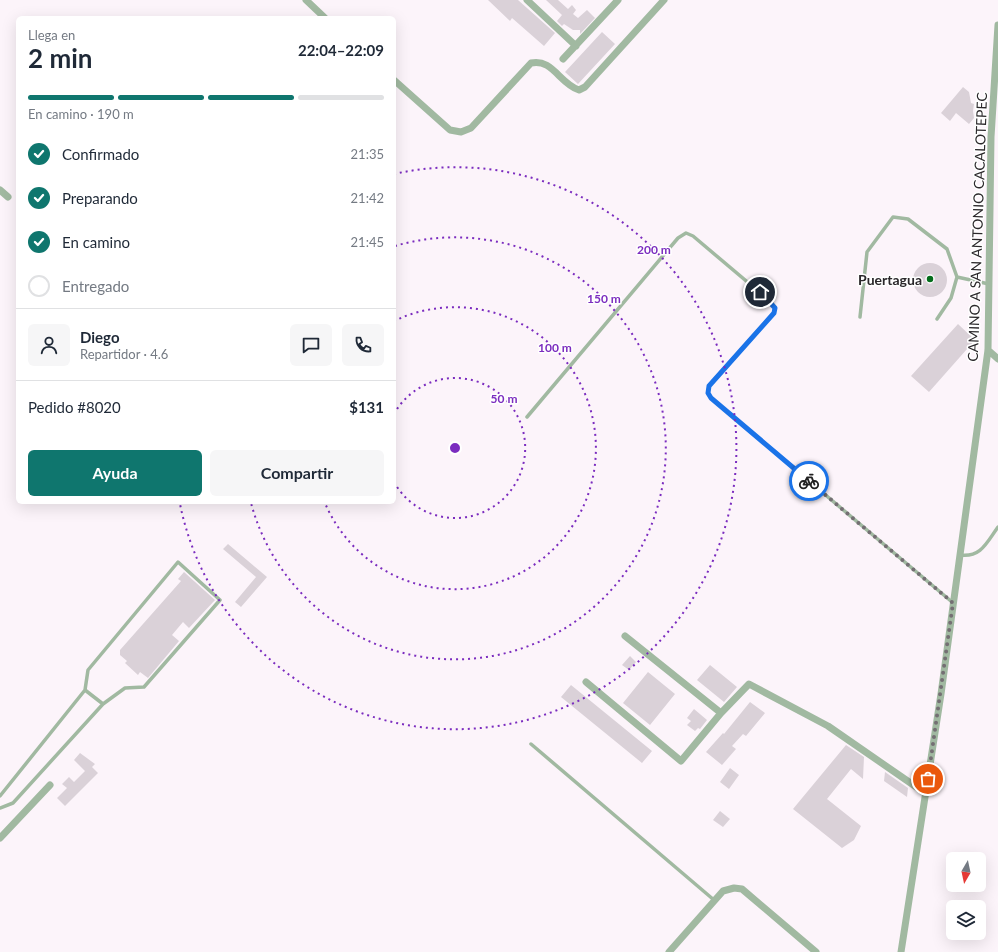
<!DOCTYPE html>
<html lang="es">
<head>
<meta charset="utf-8">
<style>
	body { margin:0; font-family:Lato,sans-serif; background:#f6f6f7; color:#1f2937; height:100vh; display:flex; flex-direction:column; font-size:15px; white-space:nowrap }
	* { box-sizing:border-box; margin:0 }
	p { font-size:13px; color:#747a83 }
	.icon { flex:none; width:22px; height:22px; fill:none; stroke:currentColor; stroke-width:2; stroke-linecap:round; stroke-linejoin:round }
	.map { position:relative; flex:1; overflow:hidden }
	.panel { position:absolute; left:16px; top:16px; width:380px; height:488px; display:flex; flex-direction:column; background:#fff; border-radius:6px; box-shadow:0 4px 16px #0002 }
	.panel>* { flex:none }
	.needle { width:26px; rotate:189deg }
	.tools { position:absolute; left:946px; top:852px; display:grid; gap:8px }
	.tools a { display:grid; place-items:center; width:40px; height:40px; border-radius:6px; background:#fff; box-shadow:0 4px 16px #0002; font-size:20px }
	.pin { position:absolute; display:grid; place-items:center; width:34px; height:34px; color:#fff; margin:-17px; border:2px solid #fff; border-radius:50%; box-shadow:0 1px 4px #0007 }
	.courier { position:absolute; display:grid; place-items:center; width:40px; height:40px; margin:-20px; border:3px solid #1a73e8; border-radius:50%; background:#fff; color:#222; box-shadow:0 1px 5px #0007 }
	.head em { font-style:normal; font-weight:700 }
	.head div { display:flex; flex-direction:column-reverse }
	.head { display:flex; align-items:center; justify-content:space-between; height:68px; padding:0 12px }
	h1 { font-size:26px; font-weight:700; line-height:30px }
	.bar { display:grid; grid-template-columns:repeat(4,1fr); gap:6px 4px; align-content:center; height:48px; padding:0 12px }
	.bar i { height:5px; border-radius:3px; background:#e0e1e3 }
	.bar .active { background:#0f766e }
	.bar p { grid-column:span 4 }
	.line { display:flex; align-items:center; gap:10px; padding:0 12px; border-top:1px solid #e0e1e3 }
	.line div { flex:1 }
	.round { display:grid; place-items:center; flex:none; width:42px; height:42px; border-radius:6px; background:#f6f6f7 }
	ol { padding:0 12px; list-style:none }
	li { display:flex; align-items:center; gap:12px; height:44px }
	li p { margin-inline-start:auto }
	li .icon { padding:4px; border-radius:50%; background:#0f766e; color:#fff; stroke-width:4 }
	li:last-child { color:#747a83 }
	li i { width:22px; height:22px; border:2px solid #e0e1e3; border-radius:50% }
	.button { display:flex; gap:8px; margin-top:auto; padding:8px 12px }
	.button a { flex:1; height:46px; border-radius:6px; background:#0f766e; color:#fff; font-size:16px; font-weight:700; line-height:46px; text-align:center }
	.button a+a { background:#f6f6f7; color:#1f2937 }
	.map>svg:first-child { display:block }
</style>
</head>
<body>
<div class="map">
<svg width="998" height="952" viewBox="0 0 998 952">
	<rect width="100%" height="100%" fill="#fcf4fa"/>
	<path fill="#dad1d8" d="M488,0H518L555,33L544,46L512,18L510,21Z
		M546,0H558L568,9L572,5L576,10L573,14L578,18L587,10L595,18L580,34V30H573L564,24L562,26L557,21L562,15Z
		M602,32L615,44L578,84L565,72Z
		M963,87L969,92L971,103L974,104L973,111L974,118L969,124L956,113L950,121L941,113Z
		M913 280a17 17 0 1 1 34 0a17 17 0 1 1-34 0Z
		M958,324L975,340L929,392L911,376Z
		M228,544L267,577L241,607L235,602L256,577L223,549Z
		M184,572L215,600L189,628L183,622L172,635L179,641L148,678L140,672L138,675L125,663L127,661L120,655V650L181,581L178,579Z
		M630,656L636,662L629,670L622,665Z
		M710,665L737,687L724,702L697,680Z
		M648,672L675,694L650,725L623,703Z
		M571,685L652,751L642,763L561,697Z
		M750,702L765,713L746,736L743,734L732,746L736,749L722,765L706,752L723,733L724,734Z
		M694,709L707,720L700,729L698,728L695,731L687,725L691,721L687,718Z
		M846,745L864,757L863,779L851,769L827,799L861,826L854,840L842,848L793,809Z
		M80,753L95,764L92,767L98,773L65,806L57,798L67,788L62,784L69,777L74,782L85,771L74,760Z
		M730,768L739,775L729,789L720,782Z
		M885,772L908,788L907,797L884,781Z
		M720,811L730,819L723,827L713,820Z"/>
	<g fill="none" stroke-linecap="round" stroke-linejoin="round">
		<path stroke="#a1b9a1" stroke-width="3.5" d="M860,317L867,252L893,217L908,219L947,249L957,277L989,284
			M937,319L951,298L957,277
			M527,417L678,238L686,233L693,236L771,302L775,307L774,313L709,386L708,393L711,398L952,602
			M960,555C981,558 987,542 998,527
			M85,690L103,704
			M531,744L714,900
			M0,796L85,690L88,670L178,562L220,600L144,687L125,688L103,704L13,803L0,808"/>
		<path stroke="#a1b9a1" stroke-width="7" d="M306,0L325,18
			M527,0L576,46
			M563,59L618,0
			M394,80L450,130L461,132L471,128L531,63C552,58 560,84 579,90L585,87L664,0
			M0,190L8,197
			M988,350L998,359
			M625,636L721,713
			M586,682L681,761L721,713L749,684L828,726L925,793
			M0,838L50,785
			M669,952L723,891L734,888L742,889L816,952
			M901,952L941,694L988,350L991,137L998,25"/>
	</g>
	<g fill="none" stroke-linecap="round" stroke-linejoin="round">
		<path stroke="#746f73" stroke-width="4" stroke-dasharray="0 7.2" d="M809,481L953,603L928,779"/>
		<path stroke="#1a73e8" stroke-width="5" d="M760,292L775,308L774,313L709,386L708,393L711,398L809,481"/>
	</g>
	<g fill="none" stroke="#7b2cbf" stroke-width="2" stroke-dasharray="2 4">
		<path d="M394 414A70 70 0 1 1 394 482"/>
		<path d="M394 321A141 141 0 1 1 325 503"/>
		<path d="M395 246A211 211 0 1 1 251 503"/>
		<path d="M394 174A281 281 0 1 1 180 504"/>
	</g>
	<circle fill="#046d1b" stroke="#fff" stroke-width="1.5" cx="930" cy="279" r="4"/>
	<g text-anchor="middle" dominant-baseline="central" stroke-width="3" stroke-linejoin="round" paint-order="stroke">
		<g font-size="14" fill="#2b282b" stroke="#fff">
			<text transform="translate(977 227) rotate(-88)">CAMINO A SAN ANTONIO CACALOTEPEC</text>
		</g>
		<g font-size="14" font-weight="bold" fill="#2b282b" stroke="#fff" text-anchor="end">
			<text x="922" y="279">Puertagua</text>
		</g>
	</g>
	<circle cx="455" cy="448" r="6" fill="#7b2cbf" stroke="#fff" stroke-width="2"/>
	<g font-size="12" text-anchor="middle" font-weight="bold" fill="#7b2cbf" stroke="#fff" stroke-width="3" stroke-linejoin="round" paint-order="stroke">
		<text x="654" y="254">200 m</text>
		<text x="604" y="303">150 m</text>
		<text x="555" y="352">100 m</text>
		<text x="504" y="403">50 m</text>
	</g>
</svg>
<div class="tools">
<a><svg class="needle" viewBox="-14 -14 28 28"><path d="M0-13l5 13h-10z" fill="#e53935"/><path d="M0 13l5-13h-10z" fill="#747a83"/></svg></a>
<a><svg class="icon" aria-label="layers" viewBox="0 0 24 24"><path d="M12 4l9 5-9 5-9-5zM3 14l9 5 9-5"/></svg></a>
</div>
<div class="pin" style="left:928px;top:779px;background:#ea580c"><svg class="icon" aria-label="bag" viewBox="0 0 24 24"><path d="M5 8h14l-1 12H6zM9 8a3 3 0 0 1 6 0"/></svg></div>
<div class="pin" style="left:760px;top:292px;background:#1f2937"><svg class="icon" aria-label="home" viewBox="0 0 24 24"><path d="M3 11l9-7 9 7M6 9v11h12V9"/></svg></div>
<div class="courier" style="left:809px;top:481px"><svg class="icon" aria-label="bike" viewBox="0 0 24 24"><circle cx="6" cy="16" r="4"/><circle cx="18" cy="16" r="4"/><path d="M6 16l4-8h5l3 8M10 8l3 8H6M13 5h3"/></svg></div>
<section class="panel">
<div class="head"><div><h1>2 min</h1><p>Llega en</p></div><em>22:04–22:09</em></div>
<div class="bar"><i class="active"></i><i class="active"></i><i class="active"></i><i></i><p>En camino · 190 m</p></div>
<ol>
<li><svg class="icon" aria-label="check" viewBox="0 0 24 24"><path d="M5 12l5 5 9-10"/></svg>Confirmado<p>21:35</p></li>
<li><svg class="icon" aria-label="check" viewBox="0 0 24 24"><path d="M5 12l5 5 9-10"/></svg>Preparando<p>21:42</p></li>
<li><svg class="icon" aria-label="check" viewBox="0 0 24 24"><path d="M5 12l5 5 9-10"/></svg>En camino<p>21:45</p></li>
<li><i></i>Entregado</li>
</ol>
<div class="line" style="height:72px"><a class="round"><svg class="icon" aria-label="person" viewBox="0 0 24 24"><circle cx="12" cy="8" r="4"/><path d="M4 21q1-7 8-7t8 7"/></svg></a><div><b>Diego</b><p>Repartidor · 4.6</p></div><a class="round"><svg class="icon" aria-label="chat" viewBox="0 0 24 24"><path d="M4 5h16v11H9l-5 4z"/></svg></a><a class="round"><svg class="icon" aria-label="phone" viewBox="0 0 24 24"><path d="M5 4h4l2 5-3 2q2 4 5 5l2-3 5 2v4C11 20 4 13 5 4z"/></svg></a></div>
<div class="line" style="height:52px"><div>Pedido #8020</div><b>$131</b></div>
<div class="button"><a>Ayuda</a><a>Compartir</a></div>
</section>
</div>
</body>
</html>
